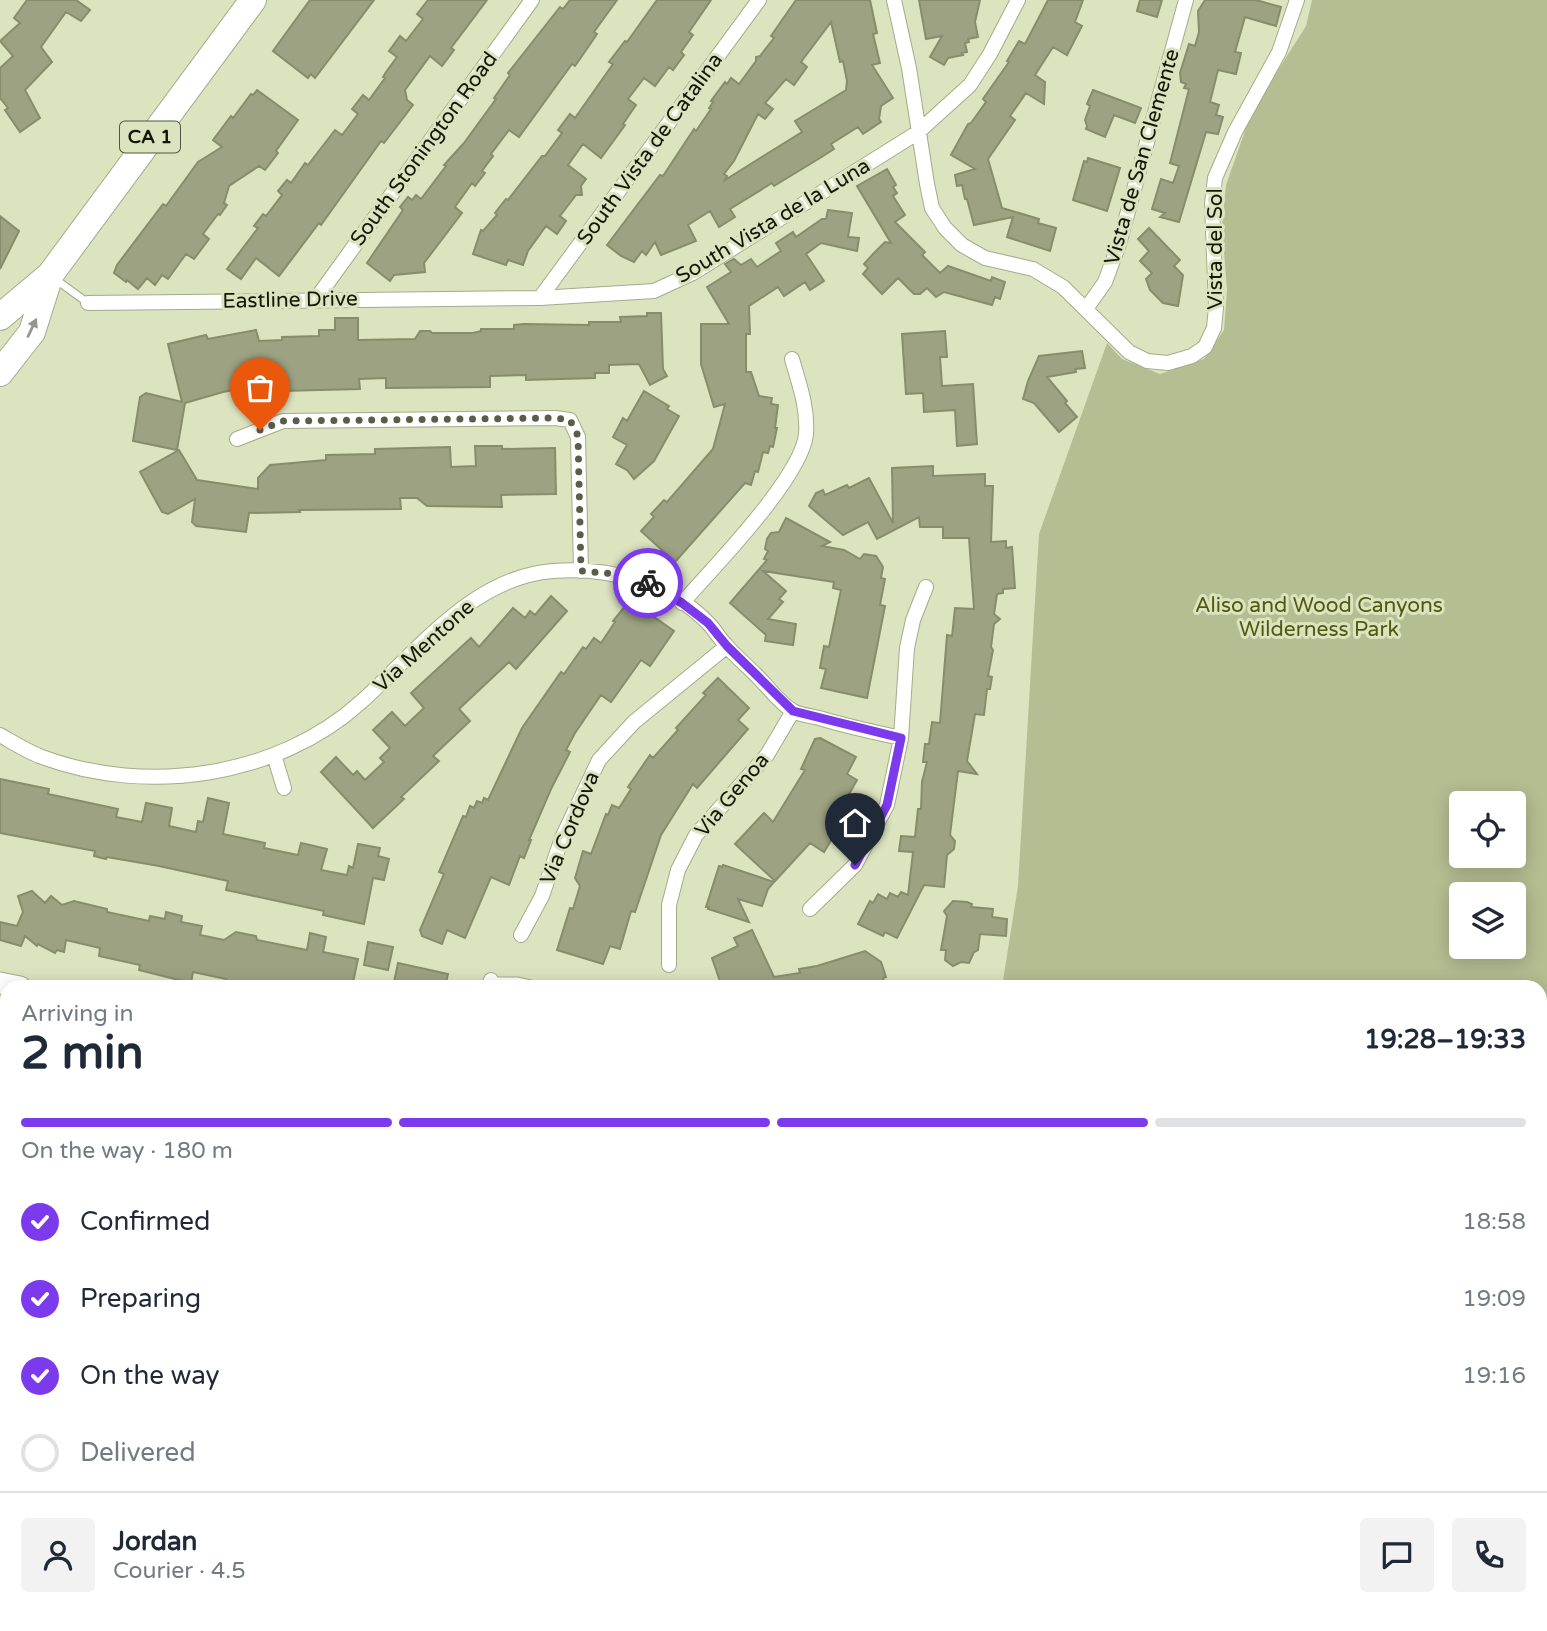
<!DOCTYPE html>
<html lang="en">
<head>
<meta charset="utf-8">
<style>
	body { margin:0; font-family:"Varela Round",sans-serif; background:#f2f2f3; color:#1f2937; height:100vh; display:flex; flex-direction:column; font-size:26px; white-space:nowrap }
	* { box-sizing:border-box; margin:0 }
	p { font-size:23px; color:#747a83 }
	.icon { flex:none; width:38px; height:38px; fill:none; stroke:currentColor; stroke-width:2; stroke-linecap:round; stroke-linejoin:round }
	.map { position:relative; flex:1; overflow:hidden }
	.sheet { position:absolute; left:0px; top:980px; width:1547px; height:651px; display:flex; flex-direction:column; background:#fff; border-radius:21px 21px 0 0; box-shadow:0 4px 18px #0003 }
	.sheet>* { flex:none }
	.tools { position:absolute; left:1449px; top:791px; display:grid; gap:14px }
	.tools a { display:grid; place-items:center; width:77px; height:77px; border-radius:7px; background:#fff; box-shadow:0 4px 18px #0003; font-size:35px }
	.pin { position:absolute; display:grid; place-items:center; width:60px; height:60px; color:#fff; margin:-72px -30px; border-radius:50% 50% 50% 0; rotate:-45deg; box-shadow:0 0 7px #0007 }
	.pin .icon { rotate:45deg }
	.courier { position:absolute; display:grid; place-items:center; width:70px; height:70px; margin:-35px; border:5px solid #7c3aed; border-radius:50%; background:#fff; color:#222; box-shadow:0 2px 9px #0007 }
	.head em { font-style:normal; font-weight:700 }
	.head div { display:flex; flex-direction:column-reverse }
	.head { display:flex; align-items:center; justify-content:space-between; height:119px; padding:0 21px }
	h1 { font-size:46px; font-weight:700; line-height:52px }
	.bar { display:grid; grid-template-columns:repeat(4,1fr); gap:10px 7px; align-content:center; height:84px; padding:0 21px }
	.bar i { height:9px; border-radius:5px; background:#e0e1e3 }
	.bar .active { background:#7c3aed }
	.bar p { grid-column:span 4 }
	.line { display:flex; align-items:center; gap:18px; padding:0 21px; border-top:2px solid #e0e1e3 }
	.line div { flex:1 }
	.round { display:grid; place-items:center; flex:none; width:74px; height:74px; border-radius:7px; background:#f2f2f3 }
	ol { padding:0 21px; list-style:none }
	li { display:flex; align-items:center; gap:21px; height:77px }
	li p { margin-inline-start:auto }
	li .icon { padding:7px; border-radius:50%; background:#7c3aed; color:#fff; stroke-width:4 }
	li:last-child { color:#747a83 }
	li i { width:38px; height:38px; border:4px solid #e0e1e3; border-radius:50% }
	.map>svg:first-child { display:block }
</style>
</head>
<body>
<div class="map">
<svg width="1547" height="1631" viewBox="0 0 1547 1631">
	<rect width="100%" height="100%" fill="#dce3bf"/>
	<path fill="#b5bd92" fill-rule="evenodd" d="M1312,0H1547V1203L1540,1209V987H1002L1018,886L1039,534L1107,343L1122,359L1160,374L1204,359L1224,330L1227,290L1222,226L1226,185L1252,111L1306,26ZM1461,803H1514V856H1461ZM1461,894H1514V947H1461Z
		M1547,1568V1631H1505L1511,1624H1540V1585Z"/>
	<path fill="#9da382" stroke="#878d6c" stroke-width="2" fill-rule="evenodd" d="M27,0H76L90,10L81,21L66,12L41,47L52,62L25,90L40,118L20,132L5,110L8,108L0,98V68L13,56L0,41L20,23L14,18Z
		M310,0H374L315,78L311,74L308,78L273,51Z
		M428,0H487L451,48L454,50L442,66L430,56L405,90L407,100L413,105L384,143L381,141L321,225L319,223L279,276L256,258L241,279L227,269L258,228L254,226L263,214L266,216L282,195L278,191L287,180L291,183L305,163L308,165L335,130L342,135L358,114L352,109L363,95L369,100L385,78L383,77L386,72L397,57L389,51L400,36L406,41L423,19L417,14Z
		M570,0H617L594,32L597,34L582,56L575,66L572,64L519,137L509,130L491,154L493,156L482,171L485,173L475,186L472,183L455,207L462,213L424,263L425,272L394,275L390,281L367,263L403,210L400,207L408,197L412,200L416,195L421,199L446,166L444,165L464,143L496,99L494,98L510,75L508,73L560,7L563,9Z
		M657,0H711L689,32L693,35L681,52L684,55L673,70L669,67L655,86L644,78L628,99L636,105L623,124L625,125L601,158L583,144L568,165L586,179L581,186L582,195H576L560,216L566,221L557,234L546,226L528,251L523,265L508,260L506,265L473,254L481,230L483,231L497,215L495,213L506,199L508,200L542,156H545L562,133L558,130L570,114L575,118L613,64L609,62L625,41L627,42Z
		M796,0H870L877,33L873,34L880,63L872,65L893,98L881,106L879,119L881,122L863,134L858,127L831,144L834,149L820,158L774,186L772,183L730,209L735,217L719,227L710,211L688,225L696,241L661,255L655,242L646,255L642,251L634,262L621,256L607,245L660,175L663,176L694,129L696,131L711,109L709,108L713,102L711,101L725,82L727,84L731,78L739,84L756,61V57L760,56L774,38L771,36ZM831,22L840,62L843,61L847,81L846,90L795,121L802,132L725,180L727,176L724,174L734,161L758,114L765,119L773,109L765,103L786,79L794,85L807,67L801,62Z
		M919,0H980L975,22L978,37L968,39L969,42L965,43L967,52L962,53L963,55L948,58L944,65L930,57L942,36L926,39Z
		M1048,0H1083L1075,22L1082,26L1067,55L1053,47L1035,75L1045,82L1044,104L1026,93L1010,116L1015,120L988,159L1002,208L1039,219L1038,223L1056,228L1050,251L1007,237L1013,217L974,225L967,199H965L962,185L957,186L955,175L975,169L951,155L968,124L971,123L986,102L983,99L1009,62L1007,61L1019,41L1025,44Z
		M1140,0H1162L1157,17L1137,11Z
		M1205,0H1256L1281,7L1276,26L1245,17L1235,52L1241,53L1236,74L1218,70L1210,102L1219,105L1216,115L1223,117L1218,134L1206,132L1179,222L1160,217L1165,213L1152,209L1161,179L1173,183L1179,166L1170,163L1189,89L1184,88L1186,84L1181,82L1180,73L1189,44L1195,46L1199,32L1198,11Z
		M257,90L298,120L276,151L278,153L265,170L259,166L229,186L224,203L227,205L220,215L218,214L203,234L209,239L194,259L186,254L168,279L162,275L155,285L147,278L138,289L127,280L126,282L114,273L117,265L163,204L166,206L198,162L222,147L213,140L231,116L233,118L251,94L253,95Z
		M1093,90L1141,108L1135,123L1114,115L1105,137L1086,129L1087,126L1085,120L1090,106L1087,104Z
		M1088,158L1120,168L1107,211L1073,200L1084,161L1087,162Z
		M887,169L896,185L893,187L897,193L893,196L905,215L895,222L925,252L922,255L940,273L948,266L991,281L992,277L1005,282L1000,299L995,297L992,305L944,292L936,297L927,288L920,294H914L898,278L882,294L863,274L868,268L864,264L873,254L885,242L891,243L857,186Z
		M828,210L852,213L848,237L859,238L857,251L821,243L806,254L824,281L810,290L805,282L784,296L778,287L749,306L750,334H746V372H751L759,396L772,398L771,404L778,405L775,428H777L773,447L770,446L768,453L763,452L758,472L755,471L751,485L745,483L675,562L641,531L654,517L651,514L664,500L667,502L713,449L725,404L714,407L701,364V324H729L707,287L731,272L725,264L734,259L741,265L751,259L757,267L781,251L776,243L793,232L796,237L822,219H826Z
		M0,216L19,231L0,269Z
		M1149,228L1180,260L1174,266L1183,275L1178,306L1163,303L1150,290L1146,279L1152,273L1140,261L1149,251L1138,239Z
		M647,313H661L663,369L667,376L650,385L639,364L609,365V373H595V378L526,380V375L490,376V387L386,388V378L359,379L360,389L282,391V385L269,386V383L223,392L185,403L177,450L133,441L140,397L146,393L182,402L168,344L206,335L208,339L256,330L259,341L282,340V337L319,336V330H335V318H358V340L415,339L420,331H430L432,333H473L481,331V329H514V325L524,324L589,325V322H621L620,317L647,316Z
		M945,331L947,357H940L942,386L973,384L977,444L957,446L955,410L924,412L923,393L906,394L902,334Z
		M1082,351L1085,368L1075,369L1076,372L1047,377L1067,401L1065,403L1077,417L1059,432L1034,403L1023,399L1028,381L1039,356Z
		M644,391L669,406L667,409L679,416L654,461L634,479L627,470L616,464L627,445L613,437L623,418L627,421Z
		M475,446H502V449L555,448L556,494L501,495L502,507L427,506L417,498H400L401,509L299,510L300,512L249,513L246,532L196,526L192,522L195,499L168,514L162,512L140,472L179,450L197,480L258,489V478L270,465L326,460V455L375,454V449L450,447L451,467L476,466Z
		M933,466V476L985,474V486H993L991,542L1006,541V548L1012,547L1015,588L1003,589V593L997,594L994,614L1000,619L994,624L991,647L993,650L988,676L992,677L990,689H987L984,715L975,714L967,761L977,774L958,771L950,835L955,841L954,849L947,855L944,887L924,885L897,938L885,932L883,936L858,924L870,901L873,903L878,894L887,899L890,893L898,897L901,892L908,895L913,852L899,851L901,836L915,837L918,809H921L922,782L927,762H923L925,744H929L932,722L940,723L947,635L952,636L955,608L974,609L969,538H943V527H920L919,517L877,539L868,522L843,535L809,506L816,493L823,490L825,495L847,485L849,488L869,478L893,523L892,468Z
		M786,518L830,542L822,546L844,550L860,559L864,554L876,556L883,567L881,578L885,579L880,605L885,606L867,698L821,688L826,669L820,668L824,646L829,647L841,590L833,588L834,582L763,571L786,591L779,599L783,602L768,619L796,624L793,645L765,641L766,635L730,603L767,560L764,559L768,551L765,549L767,539L771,533L779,532Z
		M551,596L567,611L516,669L509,662L459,709L470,721L433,756L439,761L401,797L404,799L373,828L321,772L336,757L353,775L357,771L365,780L384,762L380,758L390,748L373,730L392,712L405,726L424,708L411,693L471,638L479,647L513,608L525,618L530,611L535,615Z
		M630,600L674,631L650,666L641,660L611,702L601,695L575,733L566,750L570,752L551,789L529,840H531L524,858L520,856L509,885L491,877L465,938L447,930L442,944L422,936L420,930L444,874L439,872L463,816L466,817L470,806L474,808L477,801L482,803L484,798L488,800L522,728L561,672L564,674L583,647L586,649L594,638L601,643L615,622L613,621Z
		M718,678L749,708L738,720L748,729L697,788L693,784L661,835L635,912L631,911L620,949L610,946L603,964L557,950L570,908L573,909L580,886L575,878L583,851L591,854L606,814L608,815L612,805L619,808L631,789L628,787L650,755L653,758L678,730L676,728L706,695L703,693Z
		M820,738L856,757L847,774L857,780L844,803L840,801L827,821L838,829L824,852L810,843L775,881L735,844L764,813L773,822L805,770L801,769L815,739Z
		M0,779L49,789L48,794L118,809L116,817L142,822L146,803L172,808L169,826L196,832L198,821L203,822L208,798L229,803L223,834L265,843L264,848L298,855L301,843L327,849L321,870L347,875L349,866L353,868L358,844L380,848L378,856L389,859L384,880L373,878L364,924L323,915L324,911L226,890L228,881L159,866L107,857L106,859L94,856L95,851L0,833Z
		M723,865L774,882L768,889L762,906L738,899L749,922L708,909L709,907H706L719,866L722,867Z
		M32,891L45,903L51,896L62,905L74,901L107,909V912L149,921L150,916L165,919L166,912L182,916L181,922L202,926L200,935L224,940L236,932L256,936L257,940L307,950L310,933L326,937L323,952L358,959L352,987H330L315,984L314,987H233L234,985L225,983L226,979L193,972L191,983L139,970L140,965L99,956L100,948L66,940L64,952L57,950L55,953L38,944L37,946L25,936L21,946L0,940V922L17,926L23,912L18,896Z
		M953,901L967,902L972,904L971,907L993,909L992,917L1007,919L1006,936L980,934L978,950L974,952L969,963L961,962L953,966L945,960L946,950H941L947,916L944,911Z
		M752,930L774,977L800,973L799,969L817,966L865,951L881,962L886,977L883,978L886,987H722L712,958L738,946L734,938Z
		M368,942L393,947L388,970L364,965Z
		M398,963L448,974L445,987H393Z"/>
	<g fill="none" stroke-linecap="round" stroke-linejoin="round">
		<defs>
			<path id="lane" d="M55,279L88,303
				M491,981H517L544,987"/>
			<path id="street" d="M894,0L909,68L927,184L932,208L945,228L962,245L985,258L1033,269L1063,287L1129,352L1147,361L1168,363L1192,356L1205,347L1214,328L1216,307L1212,204L1215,178L1235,132L1279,52L1297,0
				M540,298L759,0
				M316,299L532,0
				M88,303L540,298L654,291L693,273L917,133L970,85L990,54L1018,0
				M1086,309L1105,282L1119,244L1186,0
				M237,439L283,421L555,418L570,420L578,437L581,571
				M682,603C713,568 802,477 806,434C808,407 799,384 792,359
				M0,735C14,743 28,752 42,757C147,796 278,777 361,702C417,652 472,577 553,571C609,567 669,582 709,624C715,630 719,638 725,644C734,655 745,664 755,674C767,685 779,703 793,711C800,715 811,716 819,718C846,726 873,732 901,738
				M274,755L284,788
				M810,909L855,865L887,805L901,738L907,648L913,620L926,587
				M521,935L542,896L562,838L599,760L634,722L727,646
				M669,965V905L678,870L696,835L767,755L793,711
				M488,987L491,980
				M7,1153V1152
				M0,1392H7
				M156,1631L185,1624
				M583,1631L588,1624"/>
			<path id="secondary" d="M0,983L20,987
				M1540,1405L1547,1397
				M1254,1631L1263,1624"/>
			<path id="highway" d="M0,317L50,275L253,0
				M0,373L32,332L50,275"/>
		</defs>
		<use href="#lane" stroke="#a5ab8a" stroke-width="9"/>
		<use href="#street" stroke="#a5ab8a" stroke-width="16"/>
		<use href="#secondary" stroke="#a5ab8a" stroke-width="23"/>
		<use href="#highway" stroke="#a5ab8a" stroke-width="28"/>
		<use href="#lane" stroke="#fff" stroke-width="7"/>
		<use href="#street" stroke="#fff" stroke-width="14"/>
		<use href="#secondary" stroke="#fff" stroke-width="21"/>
		<use href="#highway" stroke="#fff" stroke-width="26"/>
	</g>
	<defs><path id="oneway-solid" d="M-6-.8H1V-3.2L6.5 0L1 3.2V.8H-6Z" transform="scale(1.75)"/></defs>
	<use fill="#959690" href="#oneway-solid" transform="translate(32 328) rotate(-65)"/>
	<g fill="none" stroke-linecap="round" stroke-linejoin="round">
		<path stroke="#5a5e49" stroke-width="7" stroke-dasharray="0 12.6" d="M260,430L283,421L555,418L570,420L578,436L581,571L618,574L648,583"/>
		<path stroke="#7c3aed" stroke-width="9" d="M648,583L682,603L708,623L727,646L793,711L901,738L887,805L855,865"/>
	</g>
	<g text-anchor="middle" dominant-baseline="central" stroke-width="6" stroke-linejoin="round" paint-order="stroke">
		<rect fill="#dce3bf" stroke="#505440" stroke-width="2" x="120" y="121.5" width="60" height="31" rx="5"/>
		<g font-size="19" font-weight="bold" fill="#141609">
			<text x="150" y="137">CA 1</text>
		</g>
		<g font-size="21" fill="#141609" stroke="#dce3bf">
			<text transform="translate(424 149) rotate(-54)">South Stonington Road</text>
			<text transform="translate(650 149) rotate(-54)">South Vista de Catalina</text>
			<text transform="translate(1142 157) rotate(-74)">Vista de San Clemente</text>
			<text transform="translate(773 221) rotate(-31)">South Vista de la Luna</text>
			<text transform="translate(1215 249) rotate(-90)">Vista del Sol</text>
			<text transform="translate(290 300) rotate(-1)">Eastline Drive</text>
			<text transform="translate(424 646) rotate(-42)">Via Mentone</text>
			<text transform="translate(732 795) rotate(-50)">Via Genoa</text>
			<text transform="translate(570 828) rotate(-67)">Via Cordova</text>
		</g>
		<g font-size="21" fill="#515910" stroke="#dce3bf">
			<text x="1319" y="605">Aliso and Wood Canyons<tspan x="1319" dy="24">Wilderness Park</tspan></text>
		</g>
	</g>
</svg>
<div class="tools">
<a><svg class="icon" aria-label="locate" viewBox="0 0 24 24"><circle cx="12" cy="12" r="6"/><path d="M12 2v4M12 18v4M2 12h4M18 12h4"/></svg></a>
<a><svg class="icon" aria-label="layers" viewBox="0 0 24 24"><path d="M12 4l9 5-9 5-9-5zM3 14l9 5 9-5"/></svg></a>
</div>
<div class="pin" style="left:260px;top:430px;background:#ea580c"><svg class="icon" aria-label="bag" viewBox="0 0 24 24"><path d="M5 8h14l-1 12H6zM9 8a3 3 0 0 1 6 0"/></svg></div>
<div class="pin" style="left:855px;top:865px;background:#1f2937"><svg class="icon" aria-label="home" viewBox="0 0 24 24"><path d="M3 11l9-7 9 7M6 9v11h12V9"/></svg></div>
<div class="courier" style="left:648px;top:583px"><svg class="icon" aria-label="bike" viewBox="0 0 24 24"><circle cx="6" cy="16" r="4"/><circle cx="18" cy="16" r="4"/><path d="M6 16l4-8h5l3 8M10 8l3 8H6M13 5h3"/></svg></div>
<section class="sheet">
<div class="head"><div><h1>2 min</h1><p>Arriving in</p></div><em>19:28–19:33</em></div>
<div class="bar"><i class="active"></i><i class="active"></i><i class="active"></i><i></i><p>On the way · 180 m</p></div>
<ol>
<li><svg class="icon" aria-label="check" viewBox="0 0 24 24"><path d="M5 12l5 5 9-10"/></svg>Confirmed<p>18:58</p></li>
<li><svg class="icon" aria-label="check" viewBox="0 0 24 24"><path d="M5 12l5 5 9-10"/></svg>Preparing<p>19:09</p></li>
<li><svg class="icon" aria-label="check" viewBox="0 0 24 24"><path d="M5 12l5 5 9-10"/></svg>On the way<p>19:16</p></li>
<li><i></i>Delivered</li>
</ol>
<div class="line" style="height:126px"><a class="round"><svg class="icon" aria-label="person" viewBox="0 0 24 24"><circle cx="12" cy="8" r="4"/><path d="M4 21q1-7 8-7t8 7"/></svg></a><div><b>Jordan</b><p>Courier · 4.5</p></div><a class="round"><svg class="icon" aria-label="chat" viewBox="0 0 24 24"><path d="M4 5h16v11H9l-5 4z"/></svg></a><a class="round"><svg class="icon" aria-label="phone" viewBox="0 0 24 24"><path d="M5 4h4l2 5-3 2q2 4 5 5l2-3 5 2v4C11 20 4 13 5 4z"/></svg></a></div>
</section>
</div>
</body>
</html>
